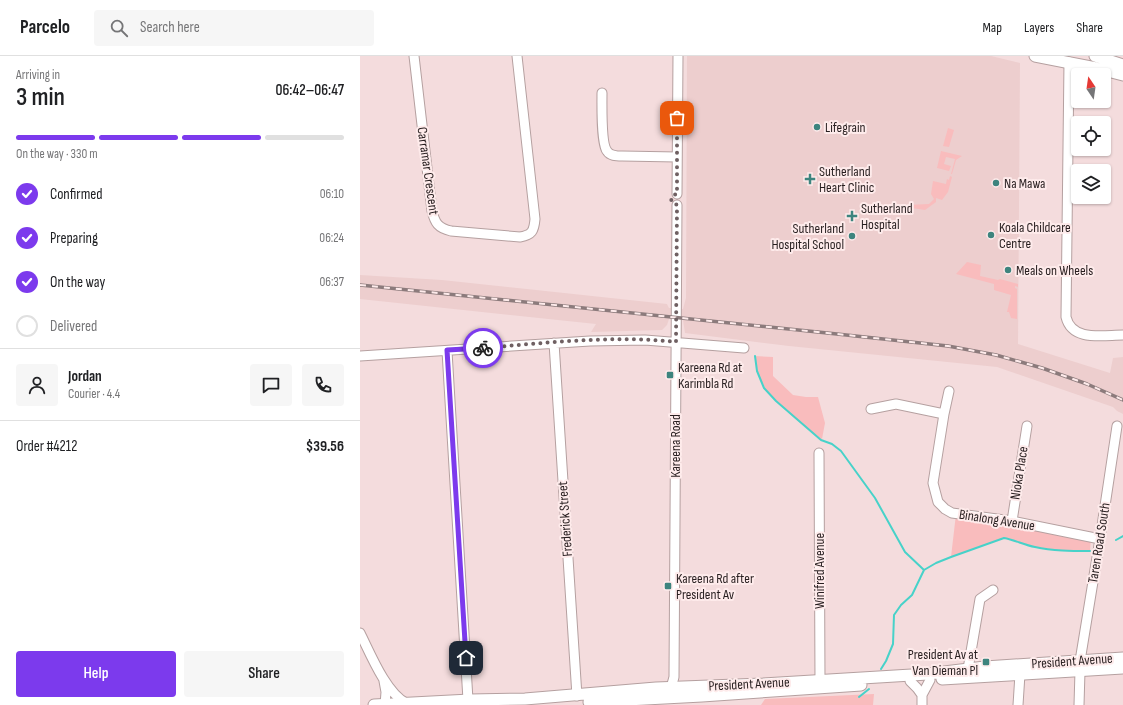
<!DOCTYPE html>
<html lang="en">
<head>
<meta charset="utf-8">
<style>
	body { margin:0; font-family:"Sofia Sans Condensed",sans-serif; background:#f6f6f6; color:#202124; height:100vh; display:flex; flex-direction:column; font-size:15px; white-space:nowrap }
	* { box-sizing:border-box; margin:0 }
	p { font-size:13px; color:#757577 }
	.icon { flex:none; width:22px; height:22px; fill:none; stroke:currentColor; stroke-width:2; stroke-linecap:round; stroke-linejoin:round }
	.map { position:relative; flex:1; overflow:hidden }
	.side { display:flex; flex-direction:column; background:#fff; width:360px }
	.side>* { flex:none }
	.needle { width:26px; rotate:347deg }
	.controls { position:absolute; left:711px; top:12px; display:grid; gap:8px }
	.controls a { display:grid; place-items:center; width:40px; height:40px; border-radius:4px; background:#fff; box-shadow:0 1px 3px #0004; font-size:20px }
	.pin { position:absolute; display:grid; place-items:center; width:34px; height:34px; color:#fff; margin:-17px; border-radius:8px; box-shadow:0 2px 6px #0006 }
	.courier { position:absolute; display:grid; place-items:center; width:40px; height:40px; margin:-20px; border:3px solid #7c3aed; border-radius:50%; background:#fff; color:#222; box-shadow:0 1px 5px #0007 }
	.overview em { font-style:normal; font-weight:600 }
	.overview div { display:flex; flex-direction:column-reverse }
	.overview { display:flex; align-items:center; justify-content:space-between; height:68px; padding:0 16px }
	h1 { font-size:26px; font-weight:600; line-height:30px }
	.bar { display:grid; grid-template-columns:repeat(4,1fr); gap:6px 4px; align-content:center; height:48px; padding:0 16px }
	.bar i { height:5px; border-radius:3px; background:#e0e0e0 }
	.bar .on { background:#7c3aed }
	.bar p { grid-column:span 4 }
	.line { display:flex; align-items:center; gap:10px; padding:0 16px; border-top:1px solid #e0e0e0 }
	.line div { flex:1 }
	.round { display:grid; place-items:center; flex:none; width:42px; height:42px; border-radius:4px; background:#f6f6f6 }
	ol { padding:0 16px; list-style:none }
	li { display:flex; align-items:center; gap:12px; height:44px }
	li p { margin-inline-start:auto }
	li .icon { padding:4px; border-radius:50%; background:#7c3aed; color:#fff; stroke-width:4 }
	li:last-child { color:#757577 }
	li i { width:22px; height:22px; border:2px solid #e0e0e0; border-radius:50% }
	.action { display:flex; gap:8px; margin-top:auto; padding:8px 16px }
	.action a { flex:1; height:46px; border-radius:4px; background:#7c3aed; color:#fff; font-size:16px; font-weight:600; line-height:46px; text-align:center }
	.action a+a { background:#f6f6f6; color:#202124 }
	header { display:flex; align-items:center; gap:24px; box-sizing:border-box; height:56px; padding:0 20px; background:#fff; border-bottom:1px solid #e0e0e0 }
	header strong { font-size:19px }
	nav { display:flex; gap:22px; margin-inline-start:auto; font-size:14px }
	.search { width:280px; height:36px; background:#f6f6f6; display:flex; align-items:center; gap:10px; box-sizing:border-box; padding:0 14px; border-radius:4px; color:#757577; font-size:15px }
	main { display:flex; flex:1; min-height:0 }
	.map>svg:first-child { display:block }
</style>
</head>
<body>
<header>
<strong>Parcelo</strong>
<div class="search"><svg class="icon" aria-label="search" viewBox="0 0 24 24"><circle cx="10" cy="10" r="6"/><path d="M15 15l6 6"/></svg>Search here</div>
<nav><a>Map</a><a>Layers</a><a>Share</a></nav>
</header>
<main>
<section class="side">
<div class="overview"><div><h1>3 min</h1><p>Arriving in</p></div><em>06:42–06:47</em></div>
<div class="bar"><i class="on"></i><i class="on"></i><i class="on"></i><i></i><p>On the way · 330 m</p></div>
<ol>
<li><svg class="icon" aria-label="check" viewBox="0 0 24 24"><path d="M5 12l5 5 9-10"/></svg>Confirmed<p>06:10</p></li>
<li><svg class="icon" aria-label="check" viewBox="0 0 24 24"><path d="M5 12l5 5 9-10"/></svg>Preparing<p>06:24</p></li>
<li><svg class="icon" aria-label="check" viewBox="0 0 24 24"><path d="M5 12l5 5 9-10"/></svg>On the way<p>06:37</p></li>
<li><i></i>Delivered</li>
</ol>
<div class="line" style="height:72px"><a class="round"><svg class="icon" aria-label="person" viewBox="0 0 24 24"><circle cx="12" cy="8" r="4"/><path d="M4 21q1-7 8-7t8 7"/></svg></a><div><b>Jordan</b><p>Courier · 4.4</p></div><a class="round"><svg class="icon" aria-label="chat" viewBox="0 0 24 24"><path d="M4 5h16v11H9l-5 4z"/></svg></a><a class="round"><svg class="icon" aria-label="phone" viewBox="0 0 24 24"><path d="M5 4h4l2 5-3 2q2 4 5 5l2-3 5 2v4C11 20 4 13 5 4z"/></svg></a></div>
<div class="line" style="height:52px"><div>Order #4212</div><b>$39.56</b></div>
<div class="action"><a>Help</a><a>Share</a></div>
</section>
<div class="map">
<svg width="763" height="649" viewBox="0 0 763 649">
	<rect width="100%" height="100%" fill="#f4dcdd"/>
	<path fill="#edcece" d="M327,0H631L660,7L658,288L750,317L753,302L763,301V358L757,355L753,351L637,311L429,290L325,277L323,264L309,263L307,269L302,274L231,276L236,268L0,243V219L82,224L307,248L309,252L323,253L326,242Z"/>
	<path fill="#f9bcbd" d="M588,72L594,74L589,91L583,90Z
		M581,95L602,100L596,104L592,118H591L595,103L586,101L584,108L591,110L589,115L577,112Z
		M590,120L592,121L588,136L582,144L576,142V146L565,154L545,151L547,149L569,148L574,143L571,138L573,125L586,128L587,123L589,124Z
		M607,206L621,209L620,220L638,224L640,223L658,228V231L655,230V232L657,233V263L651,262L649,256H647L651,239L634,234V228L596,218Z
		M395,300L413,301V320L433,339L446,341H458L465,367L462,383C449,376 410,342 404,330C399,321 396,311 395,300Z
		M596,458L731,481L730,495L694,494L674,491L654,484L644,482L591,501Z
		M514,638L513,649H401L405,643Z"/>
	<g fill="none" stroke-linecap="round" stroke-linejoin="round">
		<path stroke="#47d2c9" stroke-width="2" d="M395,300L397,315L404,332L416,345L461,384L472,388L481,395L515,442L545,496L564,514
			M756,484L763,480
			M521,613L526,605L533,588L534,559L541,549L552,539L564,514L576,507L591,501L644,482C655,484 664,489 675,491C693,495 711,495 730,495
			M499,641L509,633"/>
		<defs>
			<path id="minor" d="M54,0L72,155C75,167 78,172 91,175L160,181C172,179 174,175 175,163L157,0
				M709,6L706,261C712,286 743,279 763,279
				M242,37C242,48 241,88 247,95C250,100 256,100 262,100L317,101
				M317,138L318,0
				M194,287L217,640
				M87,295L108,644
				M0,300L230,285L285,284L384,292
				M589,335L584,358L573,427L578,446L585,453L592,457L652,465L740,483
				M511,353L536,348L584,358
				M459,397L460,624
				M652,465L667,370
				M0,577C10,597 26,637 46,647
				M720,605L740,483L757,370
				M608,613L620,543L633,534
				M24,625L26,636L25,649
				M550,625L557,632L562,639
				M311,632L314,621L317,149
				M562,649V639L570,624
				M658,649L660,618
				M719,649L720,615"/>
			<path id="major" d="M675,0L736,12L763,19
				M735,0L763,9
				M582,623L763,612
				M229,646L342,640L501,629
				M14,649L110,644L165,643L296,632L403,628L568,618L625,611L763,602"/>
		</defs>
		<use href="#minor" stroke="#b5a0a0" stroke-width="11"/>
		<use href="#major" stroke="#b5a0a0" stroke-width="13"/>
		<use href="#minor" stroke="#fff" stroke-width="9"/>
		<use href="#major" stroke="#fff" stroke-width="11"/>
		<defs>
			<path id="rail" d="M0,229L477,278L588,290L636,299L682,312L727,328L763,344"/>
		</defs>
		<use href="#rail" stroke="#8c7b7c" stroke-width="3.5"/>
		<use href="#rail" stroke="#feebeb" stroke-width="2" stroke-dasharray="6" stroke-linecap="butt"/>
	</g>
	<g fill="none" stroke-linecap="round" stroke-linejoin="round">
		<path stroke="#6f6062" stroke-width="4" stroke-dasharray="0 7.2" d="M123,292C186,287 252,279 316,286L317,149L312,146L311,143L314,139L317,138V62"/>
		<path stroke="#7c3aed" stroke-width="5" d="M106,602L87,294L123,292"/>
	</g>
	<g fill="#3d847e" stroke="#feebeb" stroke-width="1.5">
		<circle cx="457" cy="71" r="4"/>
		<path d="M448 117h4v4h4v4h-4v4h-4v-4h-4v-4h4z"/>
		<circle cx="636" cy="127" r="4"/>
		<path d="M490 154h4v4h4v4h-4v4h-4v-4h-4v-4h4z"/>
		<circle cx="631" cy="179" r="4"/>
		<circle cx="492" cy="180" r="4"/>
		<circle cx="648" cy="214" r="4"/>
		<rect x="306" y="315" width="8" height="8" rx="2"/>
		<rect x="304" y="526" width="8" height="8" rx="2"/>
		<rect x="622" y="602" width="8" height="8" rx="2"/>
	</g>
	<g text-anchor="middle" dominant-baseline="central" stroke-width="4" stroke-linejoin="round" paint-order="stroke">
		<g font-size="14" fill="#271e1f" stroke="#feebeb" text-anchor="start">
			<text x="465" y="71">Lifegrain</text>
			<text x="459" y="115">Sutherland<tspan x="459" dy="16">Heart Clinic</tspan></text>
			<text x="644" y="127">Na Mawa</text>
			<text x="501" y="152">Sutherland<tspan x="501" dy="16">Hospital</tspan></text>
			<text x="639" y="171">Koala Childcare<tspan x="639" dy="16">Centre</tspan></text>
			<text x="484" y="172" text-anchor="end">Sutherland<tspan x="484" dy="16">Hospital School</tspan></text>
			<text x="656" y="214">Meals on Wheels</text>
			<text x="318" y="311">Kareena Rd at<tspan x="318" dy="16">Karimbla Rd</tspan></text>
			<text x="316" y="522">Kareena Rd after<tspan x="316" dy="16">President Av</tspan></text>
			<text x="618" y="598" text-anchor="end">President Av at<tspan x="618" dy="16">Van Dieman Pl</tspan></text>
		</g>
		<g font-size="14" fill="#271e1f" stroke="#feebeb">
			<text transform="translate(68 115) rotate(82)">Carramar Crescent</text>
			<text transform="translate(315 390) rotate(-90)">Kareena Road</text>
			<text transform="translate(659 417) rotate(-81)">Nioka Place</text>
			<text transform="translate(205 463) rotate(-94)">Frederick Street</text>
			<text transform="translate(637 464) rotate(9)">Binalong Avenue</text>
			<text transform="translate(739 487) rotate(-81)">Taren Road South</text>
			<text transform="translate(459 515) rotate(-90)">Winifred Avenue</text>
			<text transform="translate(712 605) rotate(-4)">President Avenue</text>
			<text transform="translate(389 628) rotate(-3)">President Avenue</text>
		</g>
	</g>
</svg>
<div class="controls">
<a><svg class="needle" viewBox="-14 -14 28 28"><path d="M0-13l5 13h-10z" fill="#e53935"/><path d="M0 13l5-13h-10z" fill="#757577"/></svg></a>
<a><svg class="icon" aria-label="locate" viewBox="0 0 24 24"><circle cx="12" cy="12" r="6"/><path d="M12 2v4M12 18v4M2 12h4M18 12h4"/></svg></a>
<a><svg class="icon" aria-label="layers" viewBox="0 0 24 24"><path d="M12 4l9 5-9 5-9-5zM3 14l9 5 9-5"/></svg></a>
</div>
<div class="pin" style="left:317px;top:62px;background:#ea580c"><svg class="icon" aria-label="bag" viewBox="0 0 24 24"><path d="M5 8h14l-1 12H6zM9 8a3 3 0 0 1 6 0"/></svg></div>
<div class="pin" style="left:106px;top:602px;background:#1f2937"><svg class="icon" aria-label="home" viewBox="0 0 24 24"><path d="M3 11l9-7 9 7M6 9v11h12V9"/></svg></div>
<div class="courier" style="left:123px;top:292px"><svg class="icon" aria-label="bike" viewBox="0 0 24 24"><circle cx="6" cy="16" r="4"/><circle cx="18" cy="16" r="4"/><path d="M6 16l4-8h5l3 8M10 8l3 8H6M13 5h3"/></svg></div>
</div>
</main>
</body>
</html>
